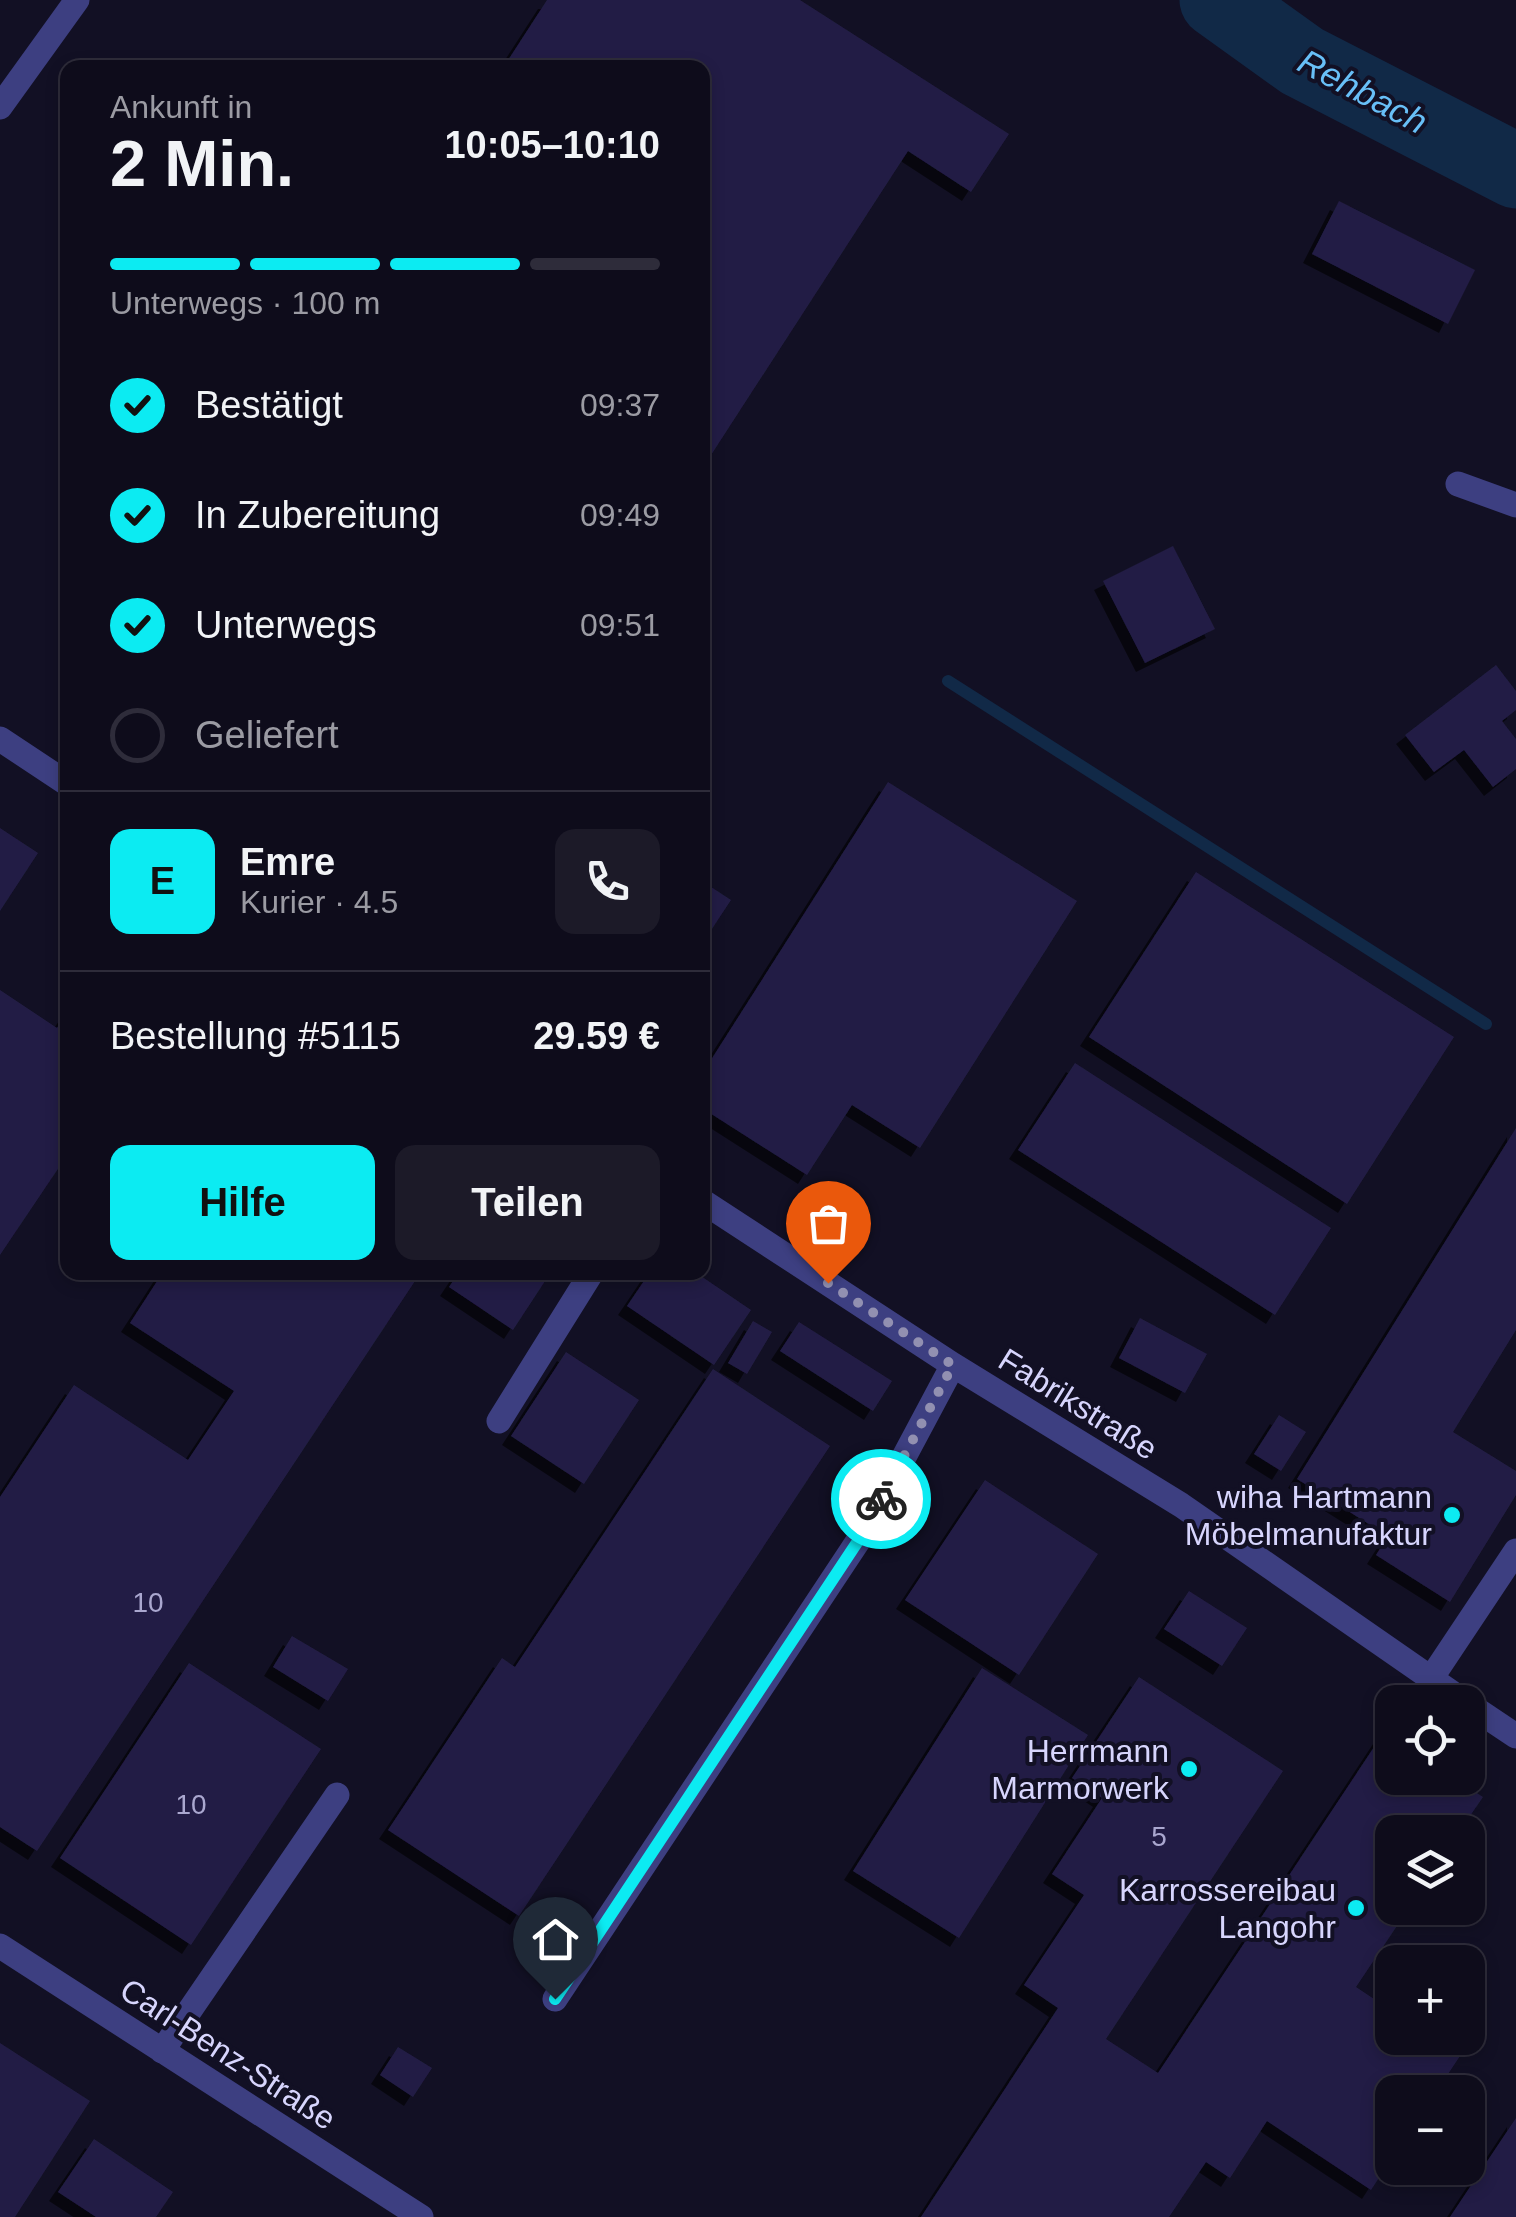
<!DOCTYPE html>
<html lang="de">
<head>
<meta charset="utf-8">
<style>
	body { margin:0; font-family:Arial,sans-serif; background:#1c1a28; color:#f1f3f6; height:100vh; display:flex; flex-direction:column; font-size:38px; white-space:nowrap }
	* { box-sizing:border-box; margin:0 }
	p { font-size:32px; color:#9b9ba3 }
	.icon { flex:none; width:55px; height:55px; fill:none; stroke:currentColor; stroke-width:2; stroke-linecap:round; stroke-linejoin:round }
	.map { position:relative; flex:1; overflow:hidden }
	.side { position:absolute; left:60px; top:60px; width:650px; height:1220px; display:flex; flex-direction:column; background:#0e0c1b; border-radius:20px; box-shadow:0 5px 15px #0003,0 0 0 2px #2e2c3a }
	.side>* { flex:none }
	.buttons { position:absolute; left:1375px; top:1685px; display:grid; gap:20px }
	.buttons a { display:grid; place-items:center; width:110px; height:110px; border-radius:20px; background:#0e0c1b; box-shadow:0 5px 15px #0003,0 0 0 2px #2e2c3a; font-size:50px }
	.pin { position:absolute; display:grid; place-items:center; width:85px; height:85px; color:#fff; margin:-102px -42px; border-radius:50% 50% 50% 0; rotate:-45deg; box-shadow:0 0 10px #0007 }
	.pin .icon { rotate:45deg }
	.courier { position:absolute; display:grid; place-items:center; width:100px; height:100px; margin:-50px; border:8px solid #0cebf2; border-radius:50%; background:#fff; color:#222; box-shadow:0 2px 12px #0007 }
	.headline em { font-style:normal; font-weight:800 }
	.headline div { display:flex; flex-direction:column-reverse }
	.headline { display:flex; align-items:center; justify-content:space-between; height:170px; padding:0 50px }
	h1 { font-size:65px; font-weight:800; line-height:75px }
	.bar { display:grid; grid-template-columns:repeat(4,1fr); gap:15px 10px; align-content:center; height:120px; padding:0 50px }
	.bar i { height:12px; border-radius:8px; background:#2e2c3a }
	.bar .on { background:#0cebf2 }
	.bar p { grid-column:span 4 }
	.line { display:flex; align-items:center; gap:25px; padding:0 50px; border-top:2px solid #2e2c3a }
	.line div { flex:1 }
	.round { display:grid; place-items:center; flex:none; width:105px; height:105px; border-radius:20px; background:#1c1a28 }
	ol { padding:0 50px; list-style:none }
	li { display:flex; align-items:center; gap:30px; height:110px }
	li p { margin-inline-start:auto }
	li .icon { padding:10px; border-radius:50%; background:#0cebf2; color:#111; stroke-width:4 }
	li:last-child { color:#9b9ba3 }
	li i { width:55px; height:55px; border:5px solid #2e2c3a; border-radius:50% }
	.primary-button { display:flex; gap:20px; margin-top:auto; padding:20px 50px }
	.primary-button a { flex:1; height:115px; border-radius:20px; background:#0cebf2; color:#111; font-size:40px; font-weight:800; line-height:115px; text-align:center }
	.primary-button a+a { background:#1c1a28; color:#f1f3f6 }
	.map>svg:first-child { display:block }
</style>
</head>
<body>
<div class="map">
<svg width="1516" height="2217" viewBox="0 0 1516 2217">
	<defs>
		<filter id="shadow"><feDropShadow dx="-9" dy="9" stdDeviation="0" flood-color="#0009"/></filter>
	</defs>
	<rect width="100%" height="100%" fill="#121024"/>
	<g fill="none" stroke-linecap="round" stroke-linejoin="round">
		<path stroke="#112947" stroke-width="12" d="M948,681L1486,1024"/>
		<path stroke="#112947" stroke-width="75" d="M1217,0L1302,61L1516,171"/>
	</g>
	<path fill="#221d44" filter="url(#shadow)" d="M547,0H800L1009,134L971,192L908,151L702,469V68H503Z
		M1339,201L1475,270L1448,324L1312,254Z
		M1173,546L1215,629L1145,663L1103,581Z
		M1496,665L1516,691V710L1502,721L1516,739V769L1493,787L1464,750L1434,772L1405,735Z
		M888,782L1077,901L920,1148L852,1105L807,1175L702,1108V1074Z
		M0,828L38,853L0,911Z
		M1196,872L1454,1037L1347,1204L1089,1037Z
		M702,881L731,900L702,944Z
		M0,990L57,1028L68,1012V1154L0,1255Z
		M1075,1063L1331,1228L1275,1315L1018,1150Z
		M1516,1128V1330L1453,1432L1516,1471V1495L1450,1602L1376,1555L1388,1536L1297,1479Z
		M163,1272H421L37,1851L0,1827V1497L74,1385L188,1460L234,1391L130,1323Z
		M459,1272H551L513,1330L449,1287Z
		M650,1272H695L751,1310L714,1365L627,1306Z
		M1140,1318L1207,1354L1185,1393L1119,1358Z
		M753,1321L772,1332L747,1374L728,1363Z
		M799,1322L892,1381L873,1411L780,1351Z
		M566,1352L639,1400L584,1484L511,1436Z
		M713,1369L830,1446L519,1916L388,1830L502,1658L515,1667Z
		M1279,1415L1306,1432L1281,1471L1254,1454Z
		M985,1480L1098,1554L1019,1675L905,1600Z
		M1189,1591L1247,1628L1222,1666L1164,1629Z
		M292,1636L348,1669L328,1701L273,1667Z
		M189,1663L321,1749L191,1945L60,1858Z
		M982,1668L1088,1735L959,1938L853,1871Z
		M1139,1677L1283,1771L1106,2039L1158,2073L1384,1732L1392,1737V1778H1453L1483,1797L1459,1832H1392V1908H1409L1356,1987L1392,2011V2038H1433L1460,2056L1436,2092H1392V2158L1371,2190L1267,2121L1230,2178L1206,2162L1169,2217H921L1058,2008L1024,1985L1084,1895L1052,1874L1102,1798L1072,1778Z
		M0,2043L90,2101L15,2217H0Z
		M398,2047L432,2068L413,2097L380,2075Z
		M1516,2118V2217H1450Z
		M94,2139L173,2192L156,2217H96L58,2192Z"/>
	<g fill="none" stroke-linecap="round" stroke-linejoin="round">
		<path stroke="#3d3f81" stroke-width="25" d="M0,107L77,0
			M1458,484L1516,505
			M0,739L68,784
			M702,1201L953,1365L1181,1505L1465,1702
			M499,1421L592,1272
			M1430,1680L1516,1551
			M1468,1704L1516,1736
			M0,1946L421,2217
			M555,1999L864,1532L953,1365
			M162,2051L337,1795"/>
	</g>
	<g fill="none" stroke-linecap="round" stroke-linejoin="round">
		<path stroke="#9290b1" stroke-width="10" stroke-dasharray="0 18" d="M828,1283L953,1365L881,1499"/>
		<path stroke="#0cebf2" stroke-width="12" d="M555,1999L864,1532L881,1499"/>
	</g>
	<g fill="#0cebf2" stroke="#121024" stroke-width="4">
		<circle cx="1452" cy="1515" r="10"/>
		<circle cx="1189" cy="1769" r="10"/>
		<circle cx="1356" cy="1908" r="10"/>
	</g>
	<g text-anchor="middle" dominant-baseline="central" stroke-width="8" stroke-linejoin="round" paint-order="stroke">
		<g font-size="28" fill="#aaa7cf">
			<text x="148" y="1602">10</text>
			<text x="191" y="1804">10</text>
			<text x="1159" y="1836">5</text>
		</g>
		<g font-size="32" fill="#d7d5fd" stroke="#121024">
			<text transform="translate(1078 1404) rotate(32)">Fabrikstraße</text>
			<text transform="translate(228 2054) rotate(33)">Carl-Benz-Straße</text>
		</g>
		<g font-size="32" fill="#d7d5fd" stroke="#121024" text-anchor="end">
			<text x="1432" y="1497">wiha Hartmann<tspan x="1432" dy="37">Möbelmanufaktur</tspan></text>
			<text x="1169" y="1751">Herrmann<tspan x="1169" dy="37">Marmorwerk</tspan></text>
			<text x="1336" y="1890">Karrossereibau<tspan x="1336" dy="37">Langohr</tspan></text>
		</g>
		<g font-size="35" font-style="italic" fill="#68bff7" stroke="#121024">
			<text transform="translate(1363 91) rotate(28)">Rehbach</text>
		</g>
	</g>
</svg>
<div class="buttons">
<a><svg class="icon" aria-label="locate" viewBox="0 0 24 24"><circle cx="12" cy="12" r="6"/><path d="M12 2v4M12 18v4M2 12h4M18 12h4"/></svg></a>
<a><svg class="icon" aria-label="layers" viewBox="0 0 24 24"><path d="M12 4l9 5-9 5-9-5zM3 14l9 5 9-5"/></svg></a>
<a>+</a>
<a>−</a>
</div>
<div class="pin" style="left:828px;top:1283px;background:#ea580c"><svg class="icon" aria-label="bag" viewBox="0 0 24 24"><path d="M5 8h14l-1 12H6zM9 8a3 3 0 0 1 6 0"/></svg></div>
<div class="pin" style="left:555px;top:1999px;background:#1f2937"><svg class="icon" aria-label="home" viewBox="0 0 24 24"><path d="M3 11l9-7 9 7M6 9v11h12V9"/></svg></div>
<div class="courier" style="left:881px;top:1499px"><svg class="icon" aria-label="bike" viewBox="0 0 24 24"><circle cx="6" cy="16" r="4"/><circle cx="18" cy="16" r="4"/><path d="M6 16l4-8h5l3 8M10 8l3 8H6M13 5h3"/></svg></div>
<section class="side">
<div class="headline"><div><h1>2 Min.</h1><p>Ankunft in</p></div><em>10:05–10:10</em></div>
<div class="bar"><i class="on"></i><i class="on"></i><i class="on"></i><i></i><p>Unterwegs · 100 m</p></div>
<ol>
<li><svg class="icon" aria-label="check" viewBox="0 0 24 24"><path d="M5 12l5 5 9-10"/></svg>Bestätigt<p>09:37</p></li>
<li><svg class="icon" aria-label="check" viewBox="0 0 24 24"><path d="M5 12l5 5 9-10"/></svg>In Zubereitung<p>09:49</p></li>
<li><svg class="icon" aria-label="check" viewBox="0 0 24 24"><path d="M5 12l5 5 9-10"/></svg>Unterwegs<p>09:51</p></li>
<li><i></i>Geliefert</li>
</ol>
<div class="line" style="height:180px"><b class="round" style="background:#0cebf2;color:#111">E</b><div><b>Emre</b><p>Kurier · 4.5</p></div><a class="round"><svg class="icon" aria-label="phone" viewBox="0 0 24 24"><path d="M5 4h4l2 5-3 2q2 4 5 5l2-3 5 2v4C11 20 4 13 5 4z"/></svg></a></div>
<div class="line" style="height:130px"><div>Bestellung #5115</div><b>29.59 €</b></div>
<div class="primary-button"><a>Hilfe</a><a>Teilen</a></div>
</section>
</div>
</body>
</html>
